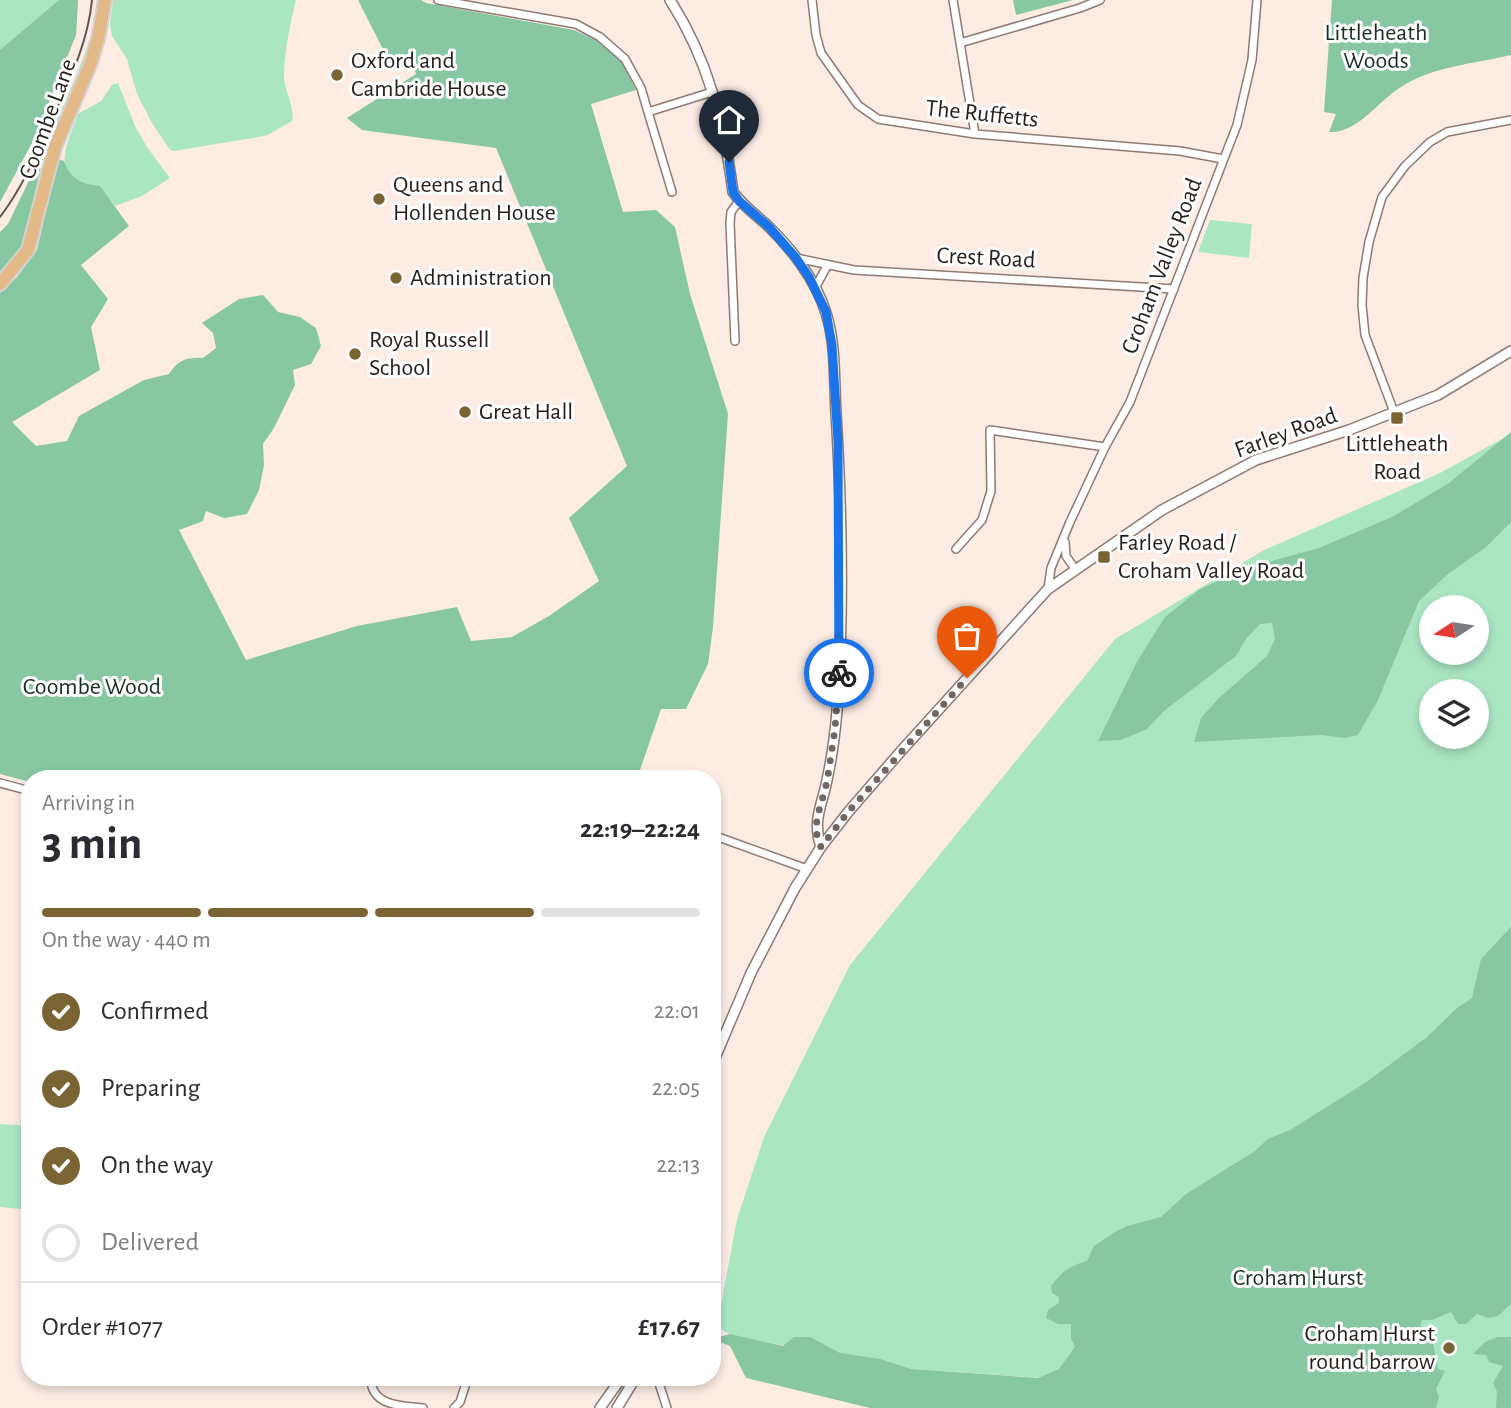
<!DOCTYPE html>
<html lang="en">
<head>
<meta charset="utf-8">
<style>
	body { margin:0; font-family:"Alegreya Sans",sans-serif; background:#f7f7f7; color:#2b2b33; height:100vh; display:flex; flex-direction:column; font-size:26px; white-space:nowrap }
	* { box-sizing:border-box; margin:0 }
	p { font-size:23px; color:#7c7c81 }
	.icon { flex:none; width:38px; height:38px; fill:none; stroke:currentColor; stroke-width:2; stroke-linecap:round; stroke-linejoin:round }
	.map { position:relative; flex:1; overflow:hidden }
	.details { position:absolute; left:21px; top:770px; width:700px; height:616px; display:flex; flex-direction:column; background:#fff; border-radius:28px; box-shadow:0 4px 10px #0003 }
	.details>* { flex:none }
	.needle { width:46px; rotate:258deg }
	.controls { position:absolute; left:1419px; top:595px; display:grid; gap:14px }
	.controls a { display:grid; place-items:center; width:70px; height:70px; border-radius:50%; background:#fff; box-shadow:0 4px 10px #0003; font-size:35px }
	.pin { position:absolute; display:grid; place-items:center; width:60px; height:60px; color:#fff; margin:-72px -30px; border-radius:50% 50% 50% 0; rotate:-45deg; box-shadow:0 0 7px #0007 }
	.pin .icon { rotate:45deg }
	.courier { position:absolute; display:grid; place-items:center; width:70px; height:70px; margin:-35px; border:5px solid #1a73e8; border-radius:50%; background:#fff; color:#222; box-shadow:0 2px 9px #0007 }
	.overview em { font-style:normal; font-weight:700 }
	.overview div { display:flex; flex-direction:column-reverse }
	.overview { display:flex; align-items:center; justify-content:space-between; height:119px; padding:0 21px }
	h1 { font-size:46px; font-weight:700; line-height:52px }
	.bar { display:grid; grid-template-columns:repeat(4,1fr); gap:10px 7px; align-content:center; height:84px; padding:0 21px }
	.bar i { height:9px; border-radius:5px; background:#e1e1e2 }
	.bar .active { background:#7a6434 }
	.bar p { grid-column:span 4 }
	.line { display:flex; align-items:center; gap:18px; padding:0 21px; border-top:2px solid #e1e1e2 }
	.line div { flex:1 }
	ol { padding:0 21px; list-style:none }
	li { display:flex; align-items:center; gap:21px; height:77px }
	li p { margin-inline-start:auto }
	li .icon { padding:7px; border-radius:50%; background:#7a6434; color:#fff; stroke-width:4 }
	li:last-child { color:#7c7c81 }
	li i { width:38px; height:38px; border:4px solid #e1e1e2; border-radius:50% }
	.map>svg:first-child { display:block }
</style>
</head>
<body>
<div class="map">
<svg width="1511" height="1408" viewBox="0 0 1511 1408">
	<rect width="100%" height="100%" fill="#fdece4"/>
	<path fill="#abe6c3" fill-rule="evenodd" d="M0,0H78L76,35L34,139L0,202Z
		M113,0H296C290,25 284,52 284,78C285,92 295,107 292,121L268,135L259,137L174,151L170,150L152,123L137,94L127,59L112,36L110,24Z
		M90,40L92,41C78,82 59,120 42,161L39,160L75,79Z
		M118,83L135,126L147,147L170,178L142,196L115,206L100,187C48,179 65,150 78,114L101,101L112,85Z
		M1210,220L1252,224L1249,258L1198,252Z
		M1511,434V1408H1089L1073,1380L911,1369L733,1336L717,1327L737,1219L764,1137L850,965L1115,639L1264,550L1440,473ZM1432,607H1477V653H1432ZM1432,691H1477V737H1432Z
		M0,1124L30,1126V1210L0,1207Z"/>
	<path fill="#87c7a2" d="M59,0H78L76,35L34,139L0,202V50Z
		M358,0H421L426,3L574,30L597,41L621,61L636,90L591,104L623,212L656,210L675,227L690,294L728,414L713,627L708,664L686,709H661L639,773L651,779H30V782L0,774V293L17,277L37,250L58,159L64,161C71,180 82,184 100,186L129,226L81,265L108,299L91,327L100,370L12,422L36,446L67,441L79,416L144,380L169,374C178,360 187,357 203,358L216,348L213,333L202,323L239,299L263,295L278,312L300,317L316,328L321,346L311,364L293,370L295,385L274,428L263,444L264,465L259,490L247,514L224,518L206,511L203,521L179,530L246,660L357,626L457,607L471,641L512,637L549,616L599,581L569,518L627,466L496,148L362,130L347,118L416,74L411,60L388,59Z
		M1013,0H1073L1016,15Z
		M1332,0H1511V55C1474,64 1433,66 1401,87C1378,101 1357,134 1329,132L1336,114L1324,112Z
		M39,160L42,161L27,233L21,251L0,276V232L8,224Z
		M1511,432V522L1486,547L1448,574L1419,601L1378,700L1358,735L1345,738L1320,735L1194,742L1201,718L1219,698L1267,656L1275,639L1272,623L1260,624L1246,639L1236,656L1165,710L1147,729L1121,740L1098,741L1138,660L1165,617L1200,589L1247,568L1319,548L1392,517L1449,483Z
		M1511,927V1304L1498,1316L1488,1318L1477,1314L1466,1324H1458L1451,1312L1432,1320H1422L1419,1330L1433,1343L1438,1369L1445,1371L1436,1389L1439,1397L1436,1408H870L746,1378L730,1346L720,1342L712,1345V1339L730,1334L783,1346L794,1337H810L840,1353L880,1359L911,1369L1038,1378L1059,1369L1075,1347L1071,1338V1324H1058L1046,1318L1048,1310L1059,1303V1297L1052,1293L1051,1286C1062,1271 1070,1266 1087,1261L1094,1246L1115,1232L1127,1226L1161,1217L1186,1194L1255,1151L1268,1139L1290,1130L1365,1083L1427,1037L1457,1008L1472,998L1481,959Z
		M1498,1337H1511V1408H1496L1497,1392L1493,1383L1503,1366L1489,1362L1486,1355L1473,1354L1485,1342Z"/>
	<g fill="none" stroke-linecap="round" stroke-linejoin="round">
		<defs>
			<path id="minor" d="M438,0L576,24L600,37L625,59L641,88L648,112L712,92
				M812,0L816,35L821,53L858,105L878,119L975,134L1180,151L1223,159
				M953,0L975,134
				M960,43L1080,8L1100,0
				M648,112L672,192
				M796,258L854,270L1174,289
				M815,288L827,266
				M735,341L730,223L731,212L739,201
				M1394,412L1365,335L1362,305L1363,278L1369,242L1382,197L1405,166L1430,142L1447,132L1511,120
				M1065,542L1066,556L1075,569
				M956,549L982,520L991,491L990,430L1105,447
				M1048,589L1051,568L1070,522L1105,447L1130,402L1237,125L1252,60L1257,0
				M0,783L30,791
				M721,838L807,869
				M371,1377C370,1406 401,1406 423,1408
				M657,1377L667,1408
				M454,1408L460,1402L468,1377"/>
			<path id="tertiary" d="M670,0C708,59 724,123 733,192C742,205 755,214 767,225C791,248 816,280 826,313C836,344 834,380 836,413C842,512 844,613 837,711C835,734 832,757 827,780C822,806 812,820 821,847
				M712,1065L751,973L795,888L821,847L849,811L902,750L1048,589L1162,510L1256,460L1349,430L1438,395L1511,351
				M600,1408L622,1377
				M617,1408L636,1377"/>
			<path id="primary" d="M0,284L28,250L55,147L90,65L98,39L105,0"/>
		</defs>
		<use href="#minor" stroke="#8d7a72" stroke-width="10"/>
		<use href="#tertiary" stroke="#8d7a72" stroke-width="12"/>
		<use href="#primary" stroke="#d3d2d1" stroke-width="16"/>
		<use href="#minor" stroke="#fff" stroke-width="7"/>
		<use href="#tertiary" stroke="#fff" stroke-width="9"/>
		<use href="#primary" stroke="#e3ba87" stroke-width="12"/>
		<path stroke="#605651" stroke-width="2" d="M0,217C23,187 38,151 53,117C70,79 88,42 92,0"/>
	</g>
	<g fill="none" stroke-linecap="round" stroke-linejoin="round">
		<path stroke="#716661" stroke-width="7" stroke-dasharray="0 12.6" d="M839,673L835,729L827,782L817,818L816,832L821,847L849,811L967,678"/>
		<path stroke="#1a73e8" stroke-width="9" d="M729,162L733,192L739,201L769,227L796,258L809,277L826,312L832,345L838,442L839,673"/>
	</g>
	<g fill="#7a6434" stroke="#fdfdfd" stroke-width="2.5">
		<circle cx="337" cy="75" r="7"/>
		<circle cx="379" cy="199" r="7"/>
		<circle cx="396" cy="278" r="7"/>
		<circle cx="355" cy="354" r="7"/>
		<circle cx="465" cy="412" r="7"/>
		<rect x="1390" y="411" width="14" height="14" rx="3.5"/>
		<rect x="1097" y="550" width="14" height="14" rx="3.5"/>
		<circle cx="1449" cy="1348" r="7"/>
	</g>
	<g text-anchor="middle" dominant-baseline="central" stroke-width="6" stroke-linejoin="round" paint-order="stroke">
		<g font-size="24" fill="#133020" stroke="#fdfdfd">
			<text x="1376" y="33">Littleheath<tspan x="1376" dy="28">Woods</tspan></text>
			<text x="92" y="687">Coombe Wood</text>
			<text x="1298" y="1278">Croham Hurst</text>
		</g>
		<g font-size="24" fill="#251e1a" stroke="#fdfdfd" text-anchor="start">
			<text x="351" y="61">Oxford and<tspan x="351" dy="28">Cambride House</tspan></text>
			<text x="393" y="185">Queens and<tspan x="393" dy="28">Hollenden House</tspan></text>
			<text x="410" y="278">Administration</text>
			<text x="369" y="340">Royal Russell<tspan x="369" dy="28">School</tspan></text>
			<text x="479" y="412">Great Hall</text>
			<text x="1397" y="444" text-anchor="middle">Littleheath<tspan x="1397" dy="28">Road</tspan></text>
			<text x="1118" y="543">Farley Road /<tspan x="1118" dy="28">Croham Valley Road</tspan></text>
			<text x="1435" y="1334" text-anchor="end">Croham Hurst<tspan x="1435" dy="28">round barrow</tspan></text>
		</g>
		<g font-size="24" fill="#251e1a" stroke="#fdfdfd">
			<text transform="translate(982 114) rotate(6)">The Ruffetts</text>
			<text transform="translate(48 119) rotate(-70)">Coombe Lane</text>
			<text transform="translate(986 258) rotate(3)">Crest Road</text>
			<text transform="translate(1162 266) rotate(-69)">Croham Valley Road</text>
			<text transform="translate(1286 433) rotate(-20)">Farley Road</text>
		</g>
	</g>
</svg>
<div class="controls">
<a><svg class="needle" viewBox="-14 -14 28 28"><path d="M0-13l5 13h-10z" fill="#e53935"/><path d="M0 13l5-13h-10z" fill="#7c7c81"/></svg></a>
<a><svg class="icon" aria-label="layers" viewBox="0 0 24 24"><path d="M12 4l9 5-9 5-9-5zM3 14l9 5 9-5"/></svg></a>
</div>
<div class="pin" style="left:967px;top:678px;background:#ea580c"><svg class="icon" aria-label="bag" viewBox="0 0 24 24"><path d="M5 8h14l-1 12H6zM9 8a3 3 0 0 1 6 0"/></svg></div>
<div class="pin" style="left:729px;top:162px;background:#1f2937"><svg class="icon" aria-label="home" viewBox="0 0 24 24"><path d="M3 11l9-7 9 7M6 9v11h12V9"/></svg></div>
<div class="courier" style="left:839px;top:673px"><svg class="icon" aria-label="bike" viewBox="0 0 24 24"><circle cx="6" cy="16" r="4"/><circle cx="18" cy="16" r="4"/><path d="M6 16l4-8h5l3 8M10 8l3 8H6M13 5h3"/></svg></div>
<section class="details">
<div class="overview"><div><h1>3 min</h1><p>Arriving in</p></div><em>22:19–22:24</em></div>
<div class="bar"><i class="active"></i><i class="active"></i><i class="active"></i><i></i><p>On the way · 440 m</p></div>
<ol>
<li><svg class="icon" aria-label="check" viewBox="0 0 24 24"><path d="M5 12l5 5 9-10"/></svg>Confirmed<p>22:01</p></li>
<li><svg class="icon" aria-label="check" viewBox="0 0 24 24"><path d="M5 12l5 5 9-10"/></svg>Preparing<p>22:05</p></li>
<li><svg class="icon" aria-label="check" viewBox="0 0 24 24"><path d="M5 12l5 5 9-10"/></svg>On the way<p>22:13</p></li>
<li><i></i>Delivered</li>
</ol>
<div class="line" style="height:91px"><div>Order #1077</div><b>£17.67</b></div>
</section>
</div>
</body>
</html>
